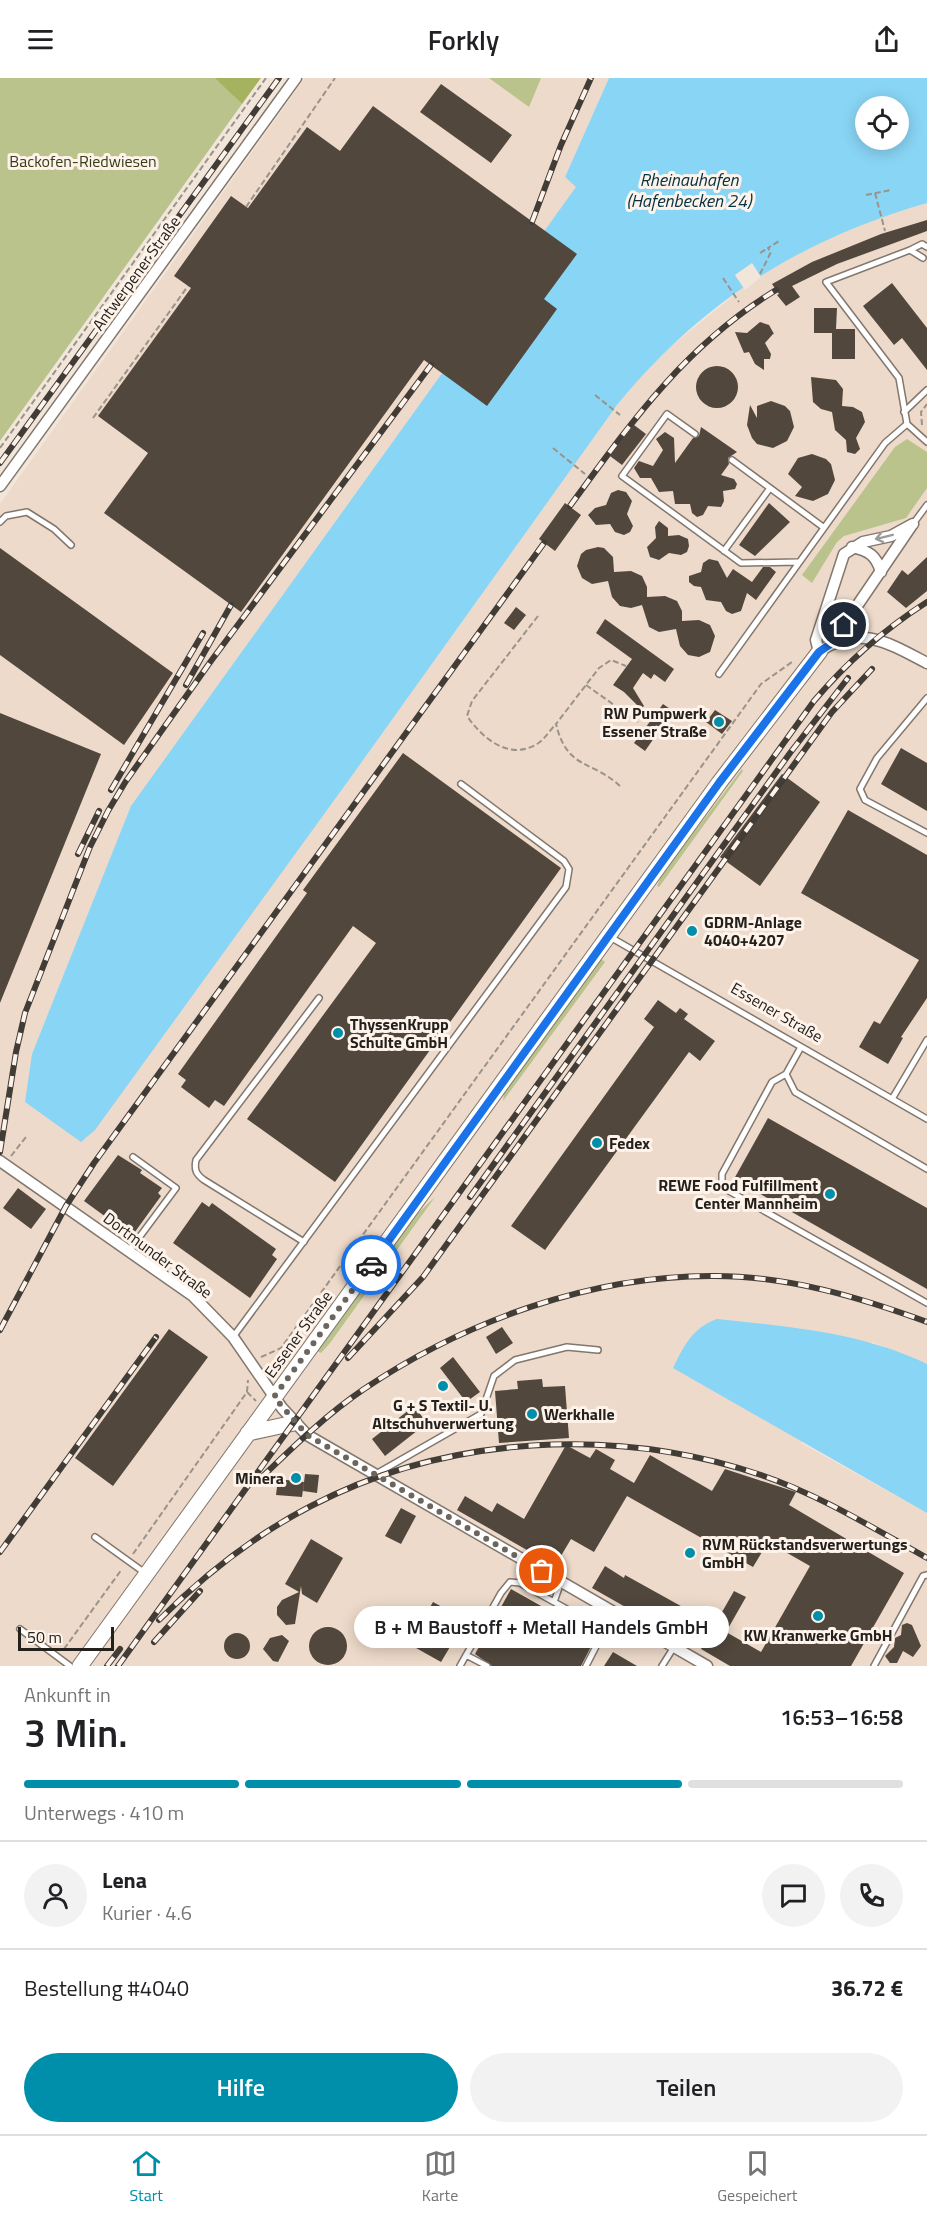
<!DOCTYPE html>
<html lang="de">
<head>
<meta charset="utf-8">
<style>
	body { margin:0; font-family:"Titillium Web",sans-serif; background:#f2f2f2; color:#202124; height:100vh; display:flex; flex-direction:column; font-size:22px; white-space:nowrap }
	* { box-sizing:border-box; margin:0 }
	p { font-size:20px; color:#757577 }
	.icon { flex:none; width:33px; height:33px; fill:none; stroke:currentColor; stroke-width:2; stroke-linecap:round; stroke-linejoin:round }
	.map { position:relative; height:1588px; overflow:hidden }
	.sheet { display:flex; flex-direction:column; background:#fff; flex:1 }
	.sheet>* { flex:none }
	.buttons { position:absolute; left:855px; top:18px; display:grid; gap:12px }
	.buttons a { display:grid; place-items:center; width:54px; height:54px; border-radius:50%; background:#fff; box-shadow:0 3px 15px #0003; font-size:30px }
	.scale { position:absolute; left:18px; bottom:15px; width:96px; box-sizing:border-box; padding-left:6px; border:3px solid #24201c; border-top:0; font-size:16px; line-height:21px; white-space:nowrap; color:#24201c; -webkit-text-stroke:4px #fef3ea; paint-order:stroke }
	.pin { position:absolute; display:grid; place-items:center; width:51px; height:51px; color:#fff; margin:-26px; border:3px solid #fff; border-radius:50%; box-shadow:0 2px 6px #0007 }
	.courier { position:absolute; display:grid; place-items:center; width:60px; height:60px; margin:-30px; border:4px solid #1a73e8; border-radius:50%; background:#fff; color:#222; box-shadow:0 2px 8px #0007 }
	.bubble { position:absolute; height:42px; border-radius:21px; background:#fff; box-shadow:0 3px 15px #0003; font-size:20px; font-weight:600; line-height:42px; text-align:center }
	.head em { font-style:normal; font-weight:600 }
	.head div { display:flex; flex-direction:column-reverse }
	.head { display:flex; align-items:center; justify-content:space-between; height:102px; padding:0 24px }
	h1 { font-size:39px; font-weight:600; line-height:45px }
	.bar { display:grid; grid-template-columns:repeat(4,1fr); gap:9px 6px; align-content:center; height:72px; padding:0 24px }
	.bar i { height:8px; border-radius:4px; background:#e0e0e0 }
	.bar .on { background:#008fab }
	.bar p { grid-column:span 4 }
	.line { display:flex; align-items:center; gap:15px; padding:0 24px; border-top:2px solid #e0e0e0 }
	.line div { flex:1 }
	.round { display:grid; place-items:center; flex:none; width:63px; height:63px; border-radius:32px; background:#f2f2f2 }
	.action { display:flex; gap:12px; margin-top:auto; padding:12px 24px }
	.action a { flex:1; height:69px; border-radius:36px; background:#008fab; color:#fff; font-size:24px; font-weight:600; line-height:69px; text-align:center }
	.action a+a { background:#f2f2f2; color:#202124 }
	header { display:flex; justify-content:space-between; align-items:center; height:78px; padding:0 24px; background:#fff; font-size:27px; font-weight:600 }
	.tabs { display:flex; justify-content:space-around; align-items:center; height:84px; border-top:2px solid #e0e0e0; background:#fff; font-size:16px; color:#757577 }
	.tabs a { display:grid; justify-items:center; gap:3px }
	.tabs .on { color:#008fab }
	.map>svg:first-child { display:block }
</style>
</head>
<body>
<header><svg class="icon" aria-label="menu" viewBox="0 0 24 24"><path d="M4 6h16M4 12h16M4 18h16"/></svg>Forkly<svg class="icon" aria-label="share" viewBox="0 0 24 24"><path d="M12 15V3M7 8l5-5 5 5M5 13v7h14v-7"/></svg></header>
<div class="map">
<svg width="927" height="1588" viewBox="0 0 927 1588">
	<rect width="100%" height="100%" fill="#f2e6da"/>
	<path fill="#eddaca" d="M305,0H609L565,99L577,109L132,728L32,976L86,1061L351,699L617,327L640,299L669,270L760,196L834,157L884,137L927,125V1286L872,1264L801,1365L927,1435V1588H0V426Z"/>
	<path fill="#b9c38b" d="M0,0H248L234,18L242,26L0,363Z
		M489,0H541L529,29Z
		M907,361L927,374V410L906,440L844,458L837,464L812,505L802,497L895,369Z
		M742,691L743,693L659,809L657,808L663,795Z
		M601,881L605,884L503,1023L504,1015Z
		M435,1119L330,1265L321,1275L317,1273L415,1138Z"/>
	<path fill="#a5b25f" d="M215,0H261L242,26Z"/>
	<path fill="#89d5f5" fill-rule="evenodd" d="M609,0H927V125C799,162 702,224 617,327L351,699L95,1052L81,1064L25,1024L32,976L131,728L576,109L565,99ZM866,28H898V62H866Z
		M717,1241C790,1249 860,1254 927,1286V1435L673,1290C684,1268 692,1250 717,1241Z"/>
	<path fill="#f2e6da" d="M752,185L761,199L745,212L735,197Z"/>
	<path fill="#51473d" d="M441,6L512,57L491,85L420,34Z
		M373,28L577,176L544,221L557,231L487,328L424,282L241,534L104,435L148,375L98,338L191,210L174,198L231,118L248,130L307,49L340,73Z
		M927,142V153L837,186L792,208L800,219L786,228L777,217L779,216L772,206L812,184L881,156Z
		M892,205L927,250V292L902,260L894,267L863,228Z
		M814,230H837L836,251H855V281H832V255H814Z
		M760,244L769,247L774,256H770H773L765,265L771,276L770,281H764V292L755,286L749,274L744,275L735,254L747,255Z
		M696 309a21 21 0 1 1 42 0a21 21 0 1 1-42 0Z
		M811,299L836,302L843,311L842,328L853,329L862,334L865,344L856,360L860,371L855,376L847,374L846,362L835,352L832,334L821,331L813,324Z
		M771,323L785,328L790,333L794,349L787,363L773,370L757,366L752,360L747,347L750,327L757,340V328Z
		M634,347L646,356L622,387L610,378Z
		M701,349L737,374L728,380L729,386L721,397L734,401L737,406L735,411L723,413L724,423L721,429L708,428L703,437L697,439L692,435L690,426H675L673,413L659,414L651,400H640L634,390L639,383L653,388L663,372L656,361L665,354L674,360L675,385L693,360L699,358Z
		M812,376L826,381L831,386L835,402L828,416L813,423L795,418L802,409L788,396L798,380Z
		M618,412L626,414L632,423L627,436L633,448L630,454L624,457L615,454L610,446L596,447L588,437L595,430L606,427L611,415Z
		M565,425L581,437L555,473L539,461Z
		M769,425L790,444L755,478L739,467Z
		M659,443L668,450V458L679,457L688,461L689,468L687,474L681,477L669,475L659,482L650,479L647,469L656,460L655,449Z
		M598,469L604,470L613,479L614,494L631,493L642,498L647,509V519L665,518L677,523L682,533V543L699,542L710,547L715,558L710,574L699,579L688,577L680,568L676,551L659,554L649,549L642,527L631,530L620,528L612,519L608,503L592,506L582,500L577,488L581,476L586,472Z
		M0,470L173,595L124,667L0,577Z
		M927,479V513L906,530L887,514L902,492L908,497Z
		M709,481L718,483L727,500L733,491L752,504L763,489H770L776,494L756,522L747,515L741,533L732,536L726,533L721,524L706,522L701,509L694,508L689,504V498L701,494L703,485Z
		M516,529L526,537L514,552L504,545Z
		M605,541L674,591L665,604L654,596L651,601L643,595L633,610L644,628L641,631L624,614L613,607L632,581L596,555Z
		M663,626L673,633L645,673L634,665Z
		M715,632L732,643L722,656L706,644Z
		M0,635L101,676L0,925Z
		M901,670L927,685V733L881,706Z
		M403,675L561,790L335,1104L247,1041L376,865L353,848L224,1028L215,1022L209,1030L181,1009L186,1002L178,996L307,815L303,812Z
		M782,696L820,724L760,808L720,779Z
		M848,732L927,777V920L901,959L903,960L888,986L859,969L874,943L880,946L919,882L801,815Z
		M658,922L676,935L680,930L688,936L684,941L715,963L700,983L689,974L545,1172L511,1148L654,949L644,941Z
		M768,1040L927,1130V1211L734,1101Z
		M118,1077L142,1092L140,1095L162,1110L158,1115L161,1118L132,1158L84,1123Z
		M18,1110L46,1131L31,1151L3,1130Z
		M202,1124L209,1129L212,1125L276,1171L272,1177L277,1181L250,1220L173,1165Z
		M502,1249L513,1265L496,1276L486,1259Z
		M169,1251L208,1279L113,1408L75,1380Z
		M453,1279L480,1314L466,1324L440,1290Z
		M542,1301L543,1309L565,1308L569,1360L499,1365L495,1313L518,1311L517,1303Z
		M414,1328L427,1345L385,1378L372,1361Z
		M566,1367L590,1380L596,1371L615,1382L610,1391L634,1405L650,1377L712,1413L725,1391L796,1414L789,1427L904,1495L851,1588H730L701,1571L734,1513L746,1519L726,1554L761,1574L810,1488L768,1464L753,1489L627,1418L594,1474L571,1461L555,1488L457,1432L465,1418L492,1434L497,1425L524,1441Z
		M305,1396L319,1397L317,1415L303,1413Z
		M278,1401L304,1404L302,1419L276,1417Z
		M401,1430L416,1438L401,1466L385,1458Z
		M311,1461L343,1480L317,1525L302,1516L301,1508L295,1546L286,1547L277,1537V1529L282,1522L299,1514L285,1506Z
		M605,1488L624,1500L625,1497L688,1532L673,1556L592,1510Z
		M511,1511L596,1559L581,1588H492L475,1576Z
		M433,1524L466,1542L441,1584L409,1566Z
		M907,1545L912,1547L921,1568L913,1579L903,1573L897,1585H890L885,1578L894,1569L895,1560L901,1557L902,1547Z
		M309 1568a19 19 0 1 1 38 0a19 19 0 1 1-38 0Z
		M224 1568a13 13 0 1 1 26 0a13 13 0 1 1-26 0Z
		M282,1557L289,1563L278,1584L273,1583L263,1571L270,1560Z
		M613,1574L637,1588H604Z"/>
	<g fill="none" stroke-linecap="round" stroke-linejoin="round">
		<defs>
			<path id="lane" d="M910,172L922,166L927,169
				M923,180L910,172L826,204L899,300L907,346L927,364
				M904,334L927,312
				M695,356L667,336L622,398L741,485L798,484
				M732,382L823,449
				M0,444L6,438L27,434L54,451L71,467
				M913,446L927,427
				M724,473L770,410
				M719,596L885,365L907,346
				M927,620L877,680L860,711L865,722L927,755
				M610,859L927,1041
				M801,969L786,996L772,1004L722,1096V1109L927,1225
				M786,996L795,1014L927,1091
				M892,1021L927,962
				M304,1164L204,1102C196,1096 194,1092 196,1082L319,920
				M129,1173L176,1110L133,1079
				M233,1259L566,809L569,791L564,783L461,706
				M376,1396L481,1336L494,1298L515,1282L567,1269L598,1272
				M95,1459L145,1495
				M561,1504L554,1524L581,1539L602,1557L586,1588
				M20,1551L70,1588
				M466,1577L487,1588
				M460,1588L501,1515L510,1504L520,1505L554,1524
				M662,1588L674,1569
				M874,1588L923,1498L927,1497"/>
			<path id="street" d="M0,408L296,0
				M852,469C869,473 876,477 881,494
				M843,561L844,547L912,447
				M820,573C859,546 889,565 927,585
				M819,574L816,562L844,476L863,464L891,458L913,446
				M0,1083L193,1218L233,1259L282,1330L307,1357L707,1588"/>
			<path id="secondary" d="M248,1355L294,1345
				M80,1588L719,705L820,573"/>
		</defs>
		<use href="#lane" stroke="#82776d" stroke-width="8"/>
		<use href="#street" stroke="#82776d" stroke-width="13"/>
		<use href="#secondary" stroke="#82776d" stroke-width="17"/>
		<path stroke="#9b938a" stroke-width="2" stroke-dasharray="6 3" stroke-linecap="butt" d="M875,115L885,153
			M866,117L891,112
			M246,129L335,0
			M760,175L768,170
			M760,196L771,174L768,170L779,163
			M723,200L739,224
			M595,317L620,337
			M93,340L188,208
			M922,347L921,334L927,326
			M0,370L266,0
			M553,370L585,396
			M538,538L472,623L467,638C482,660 509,683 537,666C544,662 550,652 556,646
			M586,607L638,644
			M620,708C592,682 567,692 556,646L599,590L611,582L626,588
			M11,1078L26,1059
			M261,1279L281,1270L761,606L792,584L794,586
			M247,1314L256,1323
			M133,1476L247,1314L248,1302
			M64,1571L122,1491"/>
		<use href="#lane" stroke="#fff" stroke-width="5"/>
		<use href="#street" stroke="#fff" stroke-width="10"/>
		<use href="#secondary" stroke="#fff" stroke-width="15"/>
		<defs>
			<path id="rail" d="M532,144L561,67L591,0
				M0,385L279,0
				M570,428C632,343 685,268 776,212
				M186,607L231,527
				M111,712L203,555
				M78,776L99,733
				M0,1074L16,974L25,935L90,769L108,733L126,703L211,583L431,287
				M470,1119L790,675L848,600
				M0,1252L66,1128L94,1085L544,465
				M348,1280L423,1199L832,634L872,591
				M261,1400C293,1369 327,1336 364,1311C465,1243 592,1197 715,1198C788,1198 859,1219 927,1244
				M0,1474L156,1259
				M159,1542C203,1498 255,1457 311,1428C447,1357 616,1348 761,1397C820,1417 873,1450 927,1480
				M154,1564L200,1513
				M107,1588L120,1571
				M118,1588L814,623C848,583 883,552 927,524"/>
		</defs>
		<use href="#rail" stroke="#423c37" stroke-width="6"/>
		<use href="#rail" stroke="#fef3ea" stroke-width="4" stroke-dasharray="11" stroke-linecap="butt"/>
	</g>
	<defs><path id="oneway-shaft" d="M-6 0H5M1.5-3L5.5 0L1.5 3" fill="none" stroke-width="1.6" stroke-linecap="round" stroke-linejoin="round" transform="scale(1.5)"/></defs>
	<use stroke="#9c9b99" href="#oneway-shaft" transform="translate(884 459) rotate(166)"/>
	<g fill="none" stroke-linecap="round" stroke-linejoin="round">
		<path stroke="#6c655e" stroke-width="6" stroke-dasharray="0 10.8" d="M371,1187L274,1319L307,1357L542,1493"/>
		<path stroke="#1a73e8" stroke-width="8" d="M371,1187L719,705L819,574L836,562L843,561L844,547"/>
	</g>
	<g fill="#008fab" stroke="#fef3ea" stroke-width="2">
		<circle cx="719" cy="644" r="6"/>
		<circle cx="692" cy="853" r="6"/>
		<circle cx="338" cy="955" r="6"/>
		<circle cx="597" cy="1065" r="6"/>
		<circle cx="830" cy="1116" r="6"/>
		<circle cx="443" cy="1308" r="6"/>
		<circle cx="532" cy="1336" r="6"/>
		<circle cx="296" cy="1400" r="6"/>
		<circle cx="690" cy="1475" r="6"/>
		<circle cx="818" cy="1538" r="6"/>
	</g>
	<g text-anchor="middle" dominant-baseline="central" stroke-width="6" stroke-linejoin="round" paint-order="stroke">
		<g font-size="16" fill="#363c18" stroke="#fef3ea">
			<text x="83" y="83">Backofen-Riedwiesen</text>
		</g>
		<g font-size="16" fill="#24201c" stroke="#fef3ea">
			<text transform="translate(136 195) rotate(-54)">Antwerpener Straße</text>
			<text transform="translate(777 934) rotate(30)">Essener Straße</text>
			<text transform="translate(158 1177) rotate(37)">Dortmunder Straße</text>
			<text transform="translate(298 1256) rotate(-54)">Essener Straße</text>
		</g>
		<g font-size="16" font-weight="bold" fill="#24201c" stroke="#fef3ea" text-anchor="start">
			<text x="707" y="635" text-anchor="end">RW Pumpwerk<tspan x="707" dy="18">Essener Straße</tspan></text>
			<text x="704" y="844">GDRM-Anlage<tspan x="704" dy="18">4040+4207</tspan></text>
			<text x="350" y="946">ThyssenKrupp<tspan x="350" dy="18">Schulte GmbH</tspan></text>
			<text x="609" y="1065">Fedex</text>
			<text x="818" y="1107" text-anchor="end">REWE Food Fulfillment<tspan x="818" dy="18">Center Mannheim</tspan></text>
			<text x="443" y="1327" text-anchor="middle">G + S Textil- U.<tspan x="443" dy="18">Altschuhverwertung</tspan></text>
			<text x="544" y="1336">Werkhalle</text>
			<text x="284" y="1400" text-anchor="end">Minera</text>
			<text x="702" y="1466">RVM Rückstandsverwertungs<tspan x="702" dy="18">GmbH</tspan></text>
			<text x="818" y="1557" text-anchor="middle">KW Kranwerke GmbH</text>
		</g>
		<g font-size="18" font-style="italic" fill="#043444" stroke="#fef3ea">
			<text x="689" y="101">Rheinauhafen<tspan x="689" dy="21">(Hafenbecken 24)</tspan></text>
		</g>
	</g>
</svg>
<div class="buttons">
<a><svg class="icon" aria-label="locate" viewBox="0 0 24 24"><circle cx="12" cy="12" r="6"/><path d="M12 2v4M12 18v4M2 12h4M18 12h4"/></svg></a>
</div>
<div class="scale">50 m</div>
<div class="pin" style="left:542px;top:1493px;background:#ea580c"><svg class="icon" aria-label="bag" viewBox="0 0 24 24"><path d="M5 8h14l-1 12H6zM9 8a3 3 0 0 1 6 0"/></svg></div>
<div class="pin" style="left:844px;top:547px;background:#1f2937"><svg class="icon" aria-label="home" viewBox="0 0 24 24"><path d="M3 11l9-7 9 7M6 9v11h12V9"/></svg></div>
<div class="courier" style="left:371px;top:1187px"><svg class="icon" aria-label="car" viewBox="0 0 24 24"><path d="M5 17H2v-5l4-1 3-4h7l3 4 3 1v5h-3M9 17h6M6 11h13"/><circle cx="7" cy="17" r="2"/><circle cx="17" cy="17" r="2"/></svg></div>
<div class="bubble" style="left:354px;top:1528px;width:375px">B + M Baustoff + Metall Handels GmbH</div>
</div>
<section class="sheet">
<div class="head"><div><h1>3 Min.</h1><p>Ankunft in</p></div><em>16:53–16:58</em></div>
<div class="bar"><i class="on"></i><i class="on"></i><i class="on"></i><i></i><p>Unterwegs · 410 m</p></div>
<div class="line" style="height:108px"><a class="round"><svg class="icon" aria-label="person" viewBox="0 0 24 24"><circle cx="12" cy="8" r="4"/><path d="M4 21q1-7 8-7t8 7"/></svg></a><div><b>Lena</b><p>Kurier · 4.6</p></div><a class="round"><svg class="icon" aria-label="chat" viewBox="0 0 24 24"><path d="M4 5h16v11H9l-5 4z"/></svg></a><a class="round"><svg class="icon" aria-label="phone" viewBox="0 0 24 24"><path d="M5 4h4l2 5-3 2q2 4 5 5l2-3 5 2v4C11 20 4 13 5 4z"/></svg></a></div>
<div class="line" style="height:78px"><div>Bestellung #4040</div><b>36.72 €</b></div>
<div class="action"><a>Hilfe</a><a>Teilen</a></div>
</section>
<nav class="tabs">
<a class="on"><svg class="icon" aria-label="home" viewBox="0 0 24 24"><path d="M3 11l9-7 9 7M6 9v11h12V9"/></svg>Start</a>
<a><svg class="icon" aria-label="map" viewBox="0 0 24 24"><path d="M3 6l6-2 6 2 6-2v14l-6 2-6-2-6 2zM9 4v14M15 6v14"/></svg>Karte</a>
<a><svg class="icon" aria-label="saved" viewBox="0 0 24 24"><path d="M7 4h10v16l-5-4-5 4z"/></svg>Gespeichert</a>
</nav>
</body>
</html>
